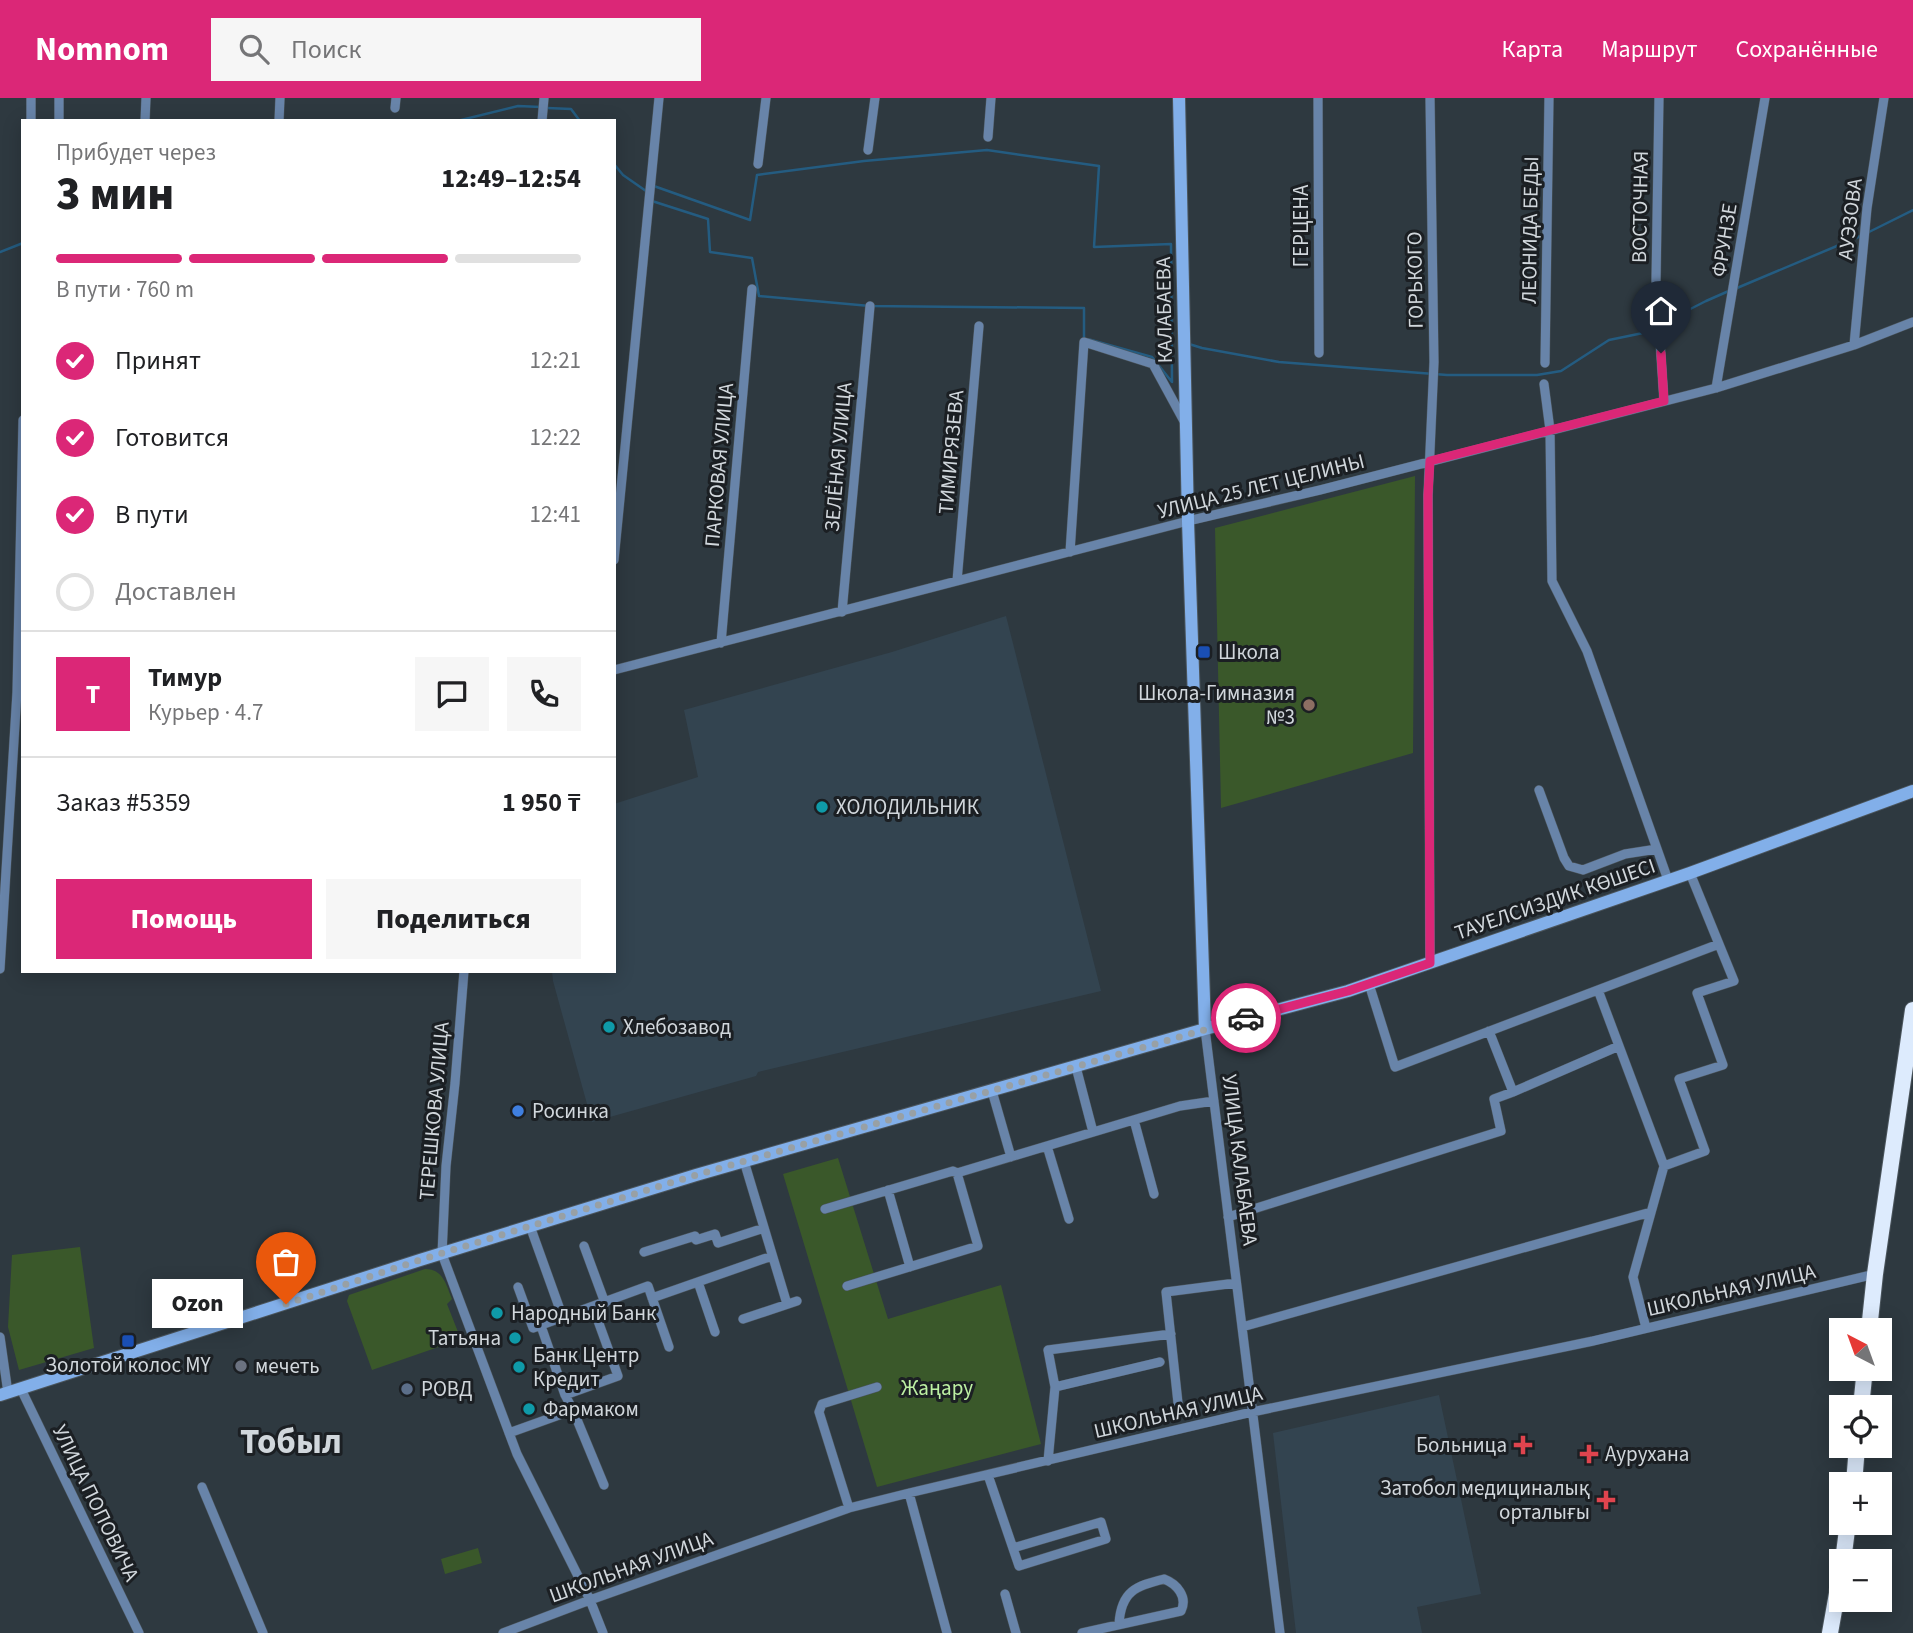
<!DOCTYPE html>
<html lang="ru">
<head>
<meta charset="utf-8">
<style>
	body { margin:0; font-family:"Source Sans 3",sans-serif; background:#f6f6f6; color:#202124; height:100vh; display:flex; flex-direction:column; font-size:26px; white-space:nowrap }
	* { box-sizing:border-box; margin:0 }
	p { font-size:23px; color:#757577 }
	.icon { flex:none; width:38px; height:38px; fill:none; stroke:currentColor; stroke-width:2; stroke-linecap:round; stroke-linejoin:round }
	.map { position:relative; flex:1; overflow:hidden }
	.drawer { position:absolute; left:21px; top:21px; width:595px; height:854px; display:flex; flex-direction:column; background:#fff; border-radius:0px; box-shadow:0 4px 18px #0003 }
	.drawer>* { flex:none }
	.needle { width:46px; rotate:319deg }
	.tools { position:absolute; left:1829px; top:1220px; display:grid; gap:14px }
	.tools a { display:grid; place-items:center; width:63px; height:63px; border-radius:0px; background:#fff; box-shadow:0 4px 18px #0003; font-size:35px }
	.pin { position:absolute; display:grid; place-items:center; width:60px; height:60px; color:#fff; margin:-72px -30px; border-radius:50% 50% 50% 0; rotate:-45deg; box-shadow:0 0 7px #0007 }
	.pin .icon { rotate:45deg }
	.courier { position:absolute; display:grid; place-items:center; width:70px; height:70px; margin:-35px; border:5px solid #db2777; border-radius:50%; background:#fff; color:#222; box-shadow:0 2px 9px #0007 }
	.bubble { position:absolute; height:49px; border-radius:0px; background:#fff; box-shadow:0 4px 18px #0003; font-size:23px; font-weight:800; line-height:49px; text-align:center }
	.headline em { font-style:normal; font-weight:800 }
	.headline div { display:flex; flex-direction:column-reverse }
	.headline { display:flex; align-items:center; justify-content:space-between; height:119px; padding:0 35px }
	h1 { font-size:46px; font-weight:800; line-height:52px }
	.bar { display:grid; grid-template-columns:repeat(4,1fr); gap:10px 7px; align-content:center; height:84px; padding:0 35px }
	.bar i { height:9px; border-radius:5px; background:#e0e0e0 }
	.bar .on { background:#db2777 }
	.bar p { grid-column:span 4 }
	.line { display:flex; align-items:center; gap:18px; padding:0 35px; border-top:2px solid #e0e0e0 }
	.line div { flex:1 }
	.round { display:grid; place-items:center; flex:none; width:74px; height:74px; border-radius:0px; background:#f6f6f6 }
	ol { padding:0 35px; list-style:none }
	li { display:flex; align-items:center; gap:21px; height:77px }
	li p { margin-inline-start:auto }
	li .icon { padding:7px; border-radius:50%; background:#db2777; color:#fff; stroke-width:4 }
	li:last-child { color:#757577 }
	li i { width:38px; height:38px; border:4px solid #e0e0e0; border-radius:50% }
	.primary-button { display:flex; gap:14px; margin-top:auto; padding:14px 35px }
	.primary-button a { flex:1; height:80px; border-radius:0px; background:#db2777; color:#fff; font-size:28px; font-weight:800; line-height:80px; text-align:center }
	.primary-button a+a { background:#f6f6f6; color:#202124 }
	header { display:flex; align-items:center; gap:42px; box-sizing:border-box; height:98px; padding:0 35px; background:#db2777; color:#fff }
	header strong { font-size:33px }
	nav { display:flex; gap:38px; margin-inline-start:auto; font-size:24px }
	.search { width:490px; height:63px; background:#f6f6f6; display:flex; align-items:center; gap:18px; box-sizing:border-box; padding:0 24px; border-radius:0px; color:#757577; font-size:26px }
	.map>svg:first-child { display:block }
</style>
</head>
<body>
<header>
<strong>Nomnom</strong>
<div class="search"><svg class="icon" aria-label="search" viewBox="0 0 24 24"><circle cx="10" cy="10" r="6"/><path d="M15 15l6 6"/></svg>Поиск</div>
<nav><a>Карта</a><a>Маршрут</a><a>Сохранённые</a></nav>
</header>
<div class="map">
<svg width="1913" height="1535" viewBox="0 0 1913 1535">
	<rect width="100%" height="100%" fill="#2e3940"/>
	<path fill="#334450" d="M1006,518L1101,893L758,974L756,978L592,1024L553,883L552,873H614V706L698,679L684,612L892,554Z
		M1439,1297L1481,1496L1417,1509L1422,1535H1296L1273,1335Z"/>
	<path fill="#3a582a" d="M1415,378L1413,655L1221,710L1215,430Z
		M838,1060L888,1221L1001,1187L1041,1346L877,1389L783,1076Z
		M80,1149L94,1250L19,1272L8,1229L12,1157Z
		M425,1171C443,1171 446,1186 452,1201L447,1206L460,1239L456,1243L372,1272L347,1203L349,1197Z
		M478,1450L482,1465L445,1476L441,1461Z"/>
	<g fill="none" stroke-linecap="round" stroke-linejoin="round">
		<path stroke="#245c81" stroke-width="2.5" d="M547,10L571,11L580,23
			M457,23L518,8L541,9
			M987,52L1099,68L1094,149L1171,146L1172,284L1152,259L1084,240V210L870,208L759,198L752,160L710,154L708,121L652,103L651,87L750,122L757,77L864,63Z
			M614,66L623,77L646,93
			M1869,134L1913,112
			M0,154L23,145
			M1737,190L1863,137
			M1661,226L1706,203L1731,192
			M1189,246L1202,250L1279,264L1447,277H1537L1561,273L1609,242L1643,235L1655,229"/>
		<defs>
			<path id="street" d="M1318,0L1319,255
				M1430,0L1434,264L1428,397L1430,865
				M1659,0L1656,183L1664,303
				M395,10L396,0
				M31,23V0
				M59,23V0
				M145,23L146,0
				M279,23L280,0
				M542,23L544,0
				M988,39L991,0
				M868,52L875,0
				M758,66L766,0
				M1854,247L1867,110L1884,0
				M1545,265L1549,0
				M1544,286L1550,332L1552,483L1587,553L1668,782
				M1716,290L1765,0
				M1070,454L1084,244L1153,266L1184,323
				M614,462L659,0
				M957,483L979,228
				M842,514L870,208
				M721,545L752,191
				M614,572L1188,423L1320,392L1716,290L1854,247L1913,224
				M1539,692L1564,760L1569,768L1583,772L1625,756L1657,751
				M0,871L17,594L23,322
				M464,873L455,985L446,1068L442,1156L517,1356L590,1502L603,1535
				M1369,886L1395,969L1719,846
				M1598,892L1664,1068L1633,1179L1646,1230
				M1205,931L1280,1535
				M1489,933L1513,994
				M1076,969L1093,1034
				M992,993L1011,1059
				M1134,1022L1154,1096
				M1047,1048L1069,1121
				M744,1063L787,1206
				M1664,1068L1705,1053L1679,981L1723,967L1697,895L1734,883L1690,775
				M888,1092L910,1169
				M825,1111L953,1073L957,1075L1180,1008L1214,1003
				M1228,1119L1501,1033L1494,1001L1513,994L1619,948
				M530,1128L563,1220
				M584,1148L605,1205
				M644,1154L695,1138L696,1142L715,1136L718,1145L764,1130
				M698,1184L715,1234
				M847,1188L978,1148L957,1075
				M518,1189L533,1230L648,1188L669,1249
				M652,1200L772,1158
				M743,1221L797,1203
				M541,1228L565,1297L573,1312L604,1387
				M1242,1229L1651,1114
				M0,1239L8,1295
				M1055,1289L1160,1264
				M21,1291L139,1535
				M565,1297L618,1278L593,1209
				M1178,1305L1166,1194L1236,1185
				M509,1335L573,1312
				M1048,1363L1055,1289L1048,1252L1171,1236
				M988,1377L1019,1468L1106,1441L1101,1424L1013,1450
				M202,1389L263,1535
				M909,1395L947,1535
				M849,1410L819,1314L822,1306L877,1289
				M1005,1496L1016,1535
				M503,1535L590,1502L849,1410L909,1395L1252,1314L1593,1243L1875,1176
				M1082,1535L1181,1513C1188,1499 1177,1486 1164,1481C1136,1488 1121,1493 1119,1526"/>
			<path id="secondary" d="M1179,0L1188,423L1205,931
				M0,1297L420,1162L696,1077L1205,931L1348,893L1690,775L1913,693"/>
			<path id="highway" d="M1869,1232L1875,1176L1913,912
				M1861,1309L1865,1270
				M1854,1386L1857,1348
				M1843,1463L1848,1424
				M1830,1535L1841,1473"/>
		</defs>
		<use href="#street" stroke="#4b555c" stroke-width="10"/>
		<use href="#secondary" stroke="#4b555c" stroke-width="14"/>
		<use href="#highway" stroke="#4b555c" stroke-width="18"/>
		<use href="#street" stroke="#6884a9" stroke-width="9"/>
		<use href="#secondary" stroke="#82afe9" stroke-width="12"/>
		<use href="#highway" stroke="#ddebfd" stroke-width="16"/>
	</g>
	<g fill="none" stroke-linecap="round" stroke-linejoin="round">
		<path stroke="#98a0a5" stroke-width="7" stroke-dasharray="0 12.6" d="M286,1206L420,1162L696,1077L1246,920"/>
		<path stroke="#db2777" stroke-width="9" d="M1246,920L1348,893L1430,865L1428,397L1430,363L1664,303L1661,255"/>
	</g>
	<g fill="#1a4fb4" stroke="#1b1f23" stroke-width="2.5">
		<rect x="1197" y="547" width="14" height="14" rx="3.5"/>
		<rect x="121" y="1236" width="14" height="14" rx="3.5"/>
	</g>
	<circle fill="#8d6e63" stroke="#1b1f23" stroke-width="2.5" cx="1309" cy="607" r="7"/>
	<g fill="#0f9aa8" stroke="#1b1f23" stroke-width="2.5">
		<circle cx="822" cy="709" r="7"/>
		<circle cx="609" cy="929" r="7"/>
		<circle cx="497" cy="1215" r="7"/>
		<circle cx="515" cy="1240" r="7"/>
		<circle cx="519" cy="1269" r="7"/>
		<circle cx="529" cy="1311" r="7"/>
	</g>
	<circle fill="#3f7fe0" stroke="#1b1f23" stroke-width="2.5" cx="518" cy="1013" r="7"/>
	<circle fill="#6b7280" stroke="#1b1f23" stroke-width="2.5" cx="241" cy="1268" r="7"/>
	<circle fill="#5c6f8a" stroke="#1b1f23" stroke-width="2.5" cx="407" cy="1291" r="7"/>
	<g fill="#e0444e" stroke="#1b1f23" stroke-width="2.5">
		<path d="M1519.5 1336.5h7v7h7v7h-7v7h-7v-7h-7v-7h7z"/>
		<path d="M1585.5 1345.5h7v7h7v7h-7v7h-7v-7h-7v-7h7z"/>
		<path d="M1602.5 1391.5h7v7h7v7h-7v7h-7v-7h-7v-7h7z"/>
	</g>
	<g text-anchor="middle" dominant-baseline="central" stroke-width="6" stroke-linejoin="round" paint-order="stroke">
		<g font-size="21" fill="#d1d7dc" stroke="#1b1f23">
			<text transform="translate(1640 109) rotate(-89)">ВОСТОЧНАЯ</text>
			<text transform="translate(1850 121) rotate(-83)">АУЭЗОВА</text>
			<text transform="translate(1301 128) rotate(-90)">ГЕРЦЕНА</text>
			<text transform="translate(1530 132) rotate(-89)">ЛЕОНИДА БЕДЫ</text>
			<text transform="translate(1724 142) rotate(-81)">ФРУНЗЕ</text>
			<text transform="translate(1415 182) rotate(-91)">ГОРЬКОГО</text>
			<text transform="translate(1164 212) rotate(-91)">КАЛАБАЕВА</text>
			<text transform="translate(951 354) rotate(-85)">ТИМИРЯЗЕВА</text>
			<text transform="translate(838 359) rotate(-85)">ЗЕЛЁНАЯ УЛИЦА</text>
			<text transform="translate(719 367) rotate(-85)">ПАРКОВАЯ УЛИЦА</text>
			<text transform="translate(1261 388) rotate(-14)">УЛИЦА 25 ЛЕТ ЦЕЛИНЫ</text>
			<text transform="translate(1555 801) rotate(-19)">ТАУЕЛСИЗДИК КӨШЕСІ</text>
			<text transform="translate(434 1013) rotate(-85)">ТЕРЕШКОВА УЛИЦА</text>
			<text transform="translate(1240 1062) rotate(83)">УЛИЦА КАЛАБАЕВА</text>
			<text transform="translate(1731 1192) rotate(-13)">ШКОЛЬНАЯ УЛИЦА</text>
			<text transform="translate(1178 1314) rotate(-13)">ШКОЛЬНАЯ УЛИЦА</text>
			<text transform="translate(96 1405) rotate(64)">УЛИЦА ПОПОВИЧА</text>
			<text transform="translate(631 1469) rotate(-20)">ШКОЛЬНАЯ УЛИЦА</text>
		</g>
		<g font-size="21" fill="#d1d7dc" stroke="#1b1f23" text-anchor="start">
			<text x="1218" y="554">Школа</text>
			<text x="1295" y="595" text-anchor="end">Школа-Гимназия<tspan x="1295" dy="24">№3</tspan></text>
			<text x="836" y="709">ХОЛОДИЛЬНИК</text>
			<text x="623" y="929">Хлебозавод</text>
			<text x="532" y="1013">Росинка</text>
			<text x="511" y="1215">Народный Банк</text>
			<text x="501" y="1240" text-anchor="end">Татьяна</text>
			<text x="533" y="1257">Банк Центр<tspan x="533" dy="24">Кредит</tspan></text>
			<text x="128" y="1267" text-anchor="middle">Золотой колос МҮ</text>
			<text x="255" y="1268">мечеть</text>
			<text x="421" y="1291">РОВД</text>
			<text x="543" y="1311">Фармаком</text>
			<text x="1507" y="1347" text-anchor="end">Больница</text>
			<text x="1605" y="1356">Аурухана</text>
			<text x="1590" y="1390" text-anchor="end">Затобол медициналық<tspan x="1590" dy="24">орталығы</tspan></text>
		</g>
		<g font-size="21" fill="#bdf0a3" stroke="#1b1f23">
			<text x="937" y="1290">Жаңару</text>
		</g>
		<g font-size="35" font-weight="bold" fill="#d1d7dc" stroke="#1b1f23">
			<text x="291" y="1344">Тобыл</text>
		</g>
	</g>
</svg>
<div class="tools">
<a><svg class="needle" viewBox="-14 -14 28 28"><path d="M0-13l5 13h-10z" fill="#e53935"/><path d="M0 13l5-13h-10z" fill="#757577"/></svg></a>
<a><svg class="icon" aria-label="locate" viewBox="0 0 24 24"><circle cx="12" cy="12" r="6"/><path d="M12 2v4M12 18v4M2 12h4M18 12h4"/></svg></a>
<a>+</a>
<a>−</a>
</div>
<div class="pin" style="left:286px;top:1206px;background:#ea580c"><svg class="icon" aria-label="bag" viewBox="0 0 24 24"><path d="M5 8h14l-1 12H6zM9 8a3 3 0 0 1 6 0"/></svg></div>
<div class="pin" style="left:1661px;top:255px;background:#1f2937"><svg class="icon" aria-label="home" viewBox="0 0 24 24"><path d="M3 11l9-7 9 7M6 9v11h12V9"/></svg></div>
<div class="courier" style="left:1246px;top:920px"><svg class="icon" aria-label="car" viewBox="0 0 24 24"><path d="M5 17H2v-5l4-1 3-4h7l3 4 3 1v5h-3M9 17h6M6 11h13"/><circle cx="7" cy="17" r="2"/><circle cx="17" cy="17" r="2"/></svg></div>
<div class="bubble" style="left:152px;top:1181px;width:91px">Ozon</div>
<section class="drawer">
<div class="headline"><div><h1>3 мин</h1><p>Прибудет через</p></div><em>12:49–12:54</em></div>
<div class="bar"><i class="on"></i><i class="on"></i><i class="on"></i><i></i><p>В пути · 760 m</p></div>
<ol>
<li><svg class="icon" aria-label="check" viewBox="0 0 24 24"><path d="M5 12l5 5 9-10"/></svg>Принят<p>12:21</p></li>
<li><svg class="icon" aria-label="check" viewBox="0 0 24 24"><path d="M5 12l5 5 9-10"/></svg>Готовится<p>12:22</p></li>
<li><svg class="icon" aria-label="check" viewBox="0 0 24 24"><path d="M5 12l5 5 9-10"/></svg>В пути<p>12:41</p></li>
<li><i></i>Доставлен</li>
</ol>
<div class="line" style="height:126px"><b class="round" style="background:#db2777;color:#fff">Т</b><div><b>Тимур</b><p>Курьер · 4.7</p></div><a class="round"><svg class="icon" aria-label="chat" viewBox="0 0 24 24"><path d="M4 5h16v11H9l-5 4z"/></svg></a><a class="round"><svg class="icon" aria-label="phone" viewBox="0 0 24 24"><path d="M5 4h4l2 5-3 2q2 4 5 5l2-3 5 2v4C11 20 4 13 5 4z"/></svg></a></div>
<div class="line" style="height:91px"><div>Заказ #5359</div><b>1 950 ₸</b></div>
<div class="primary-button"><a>Помощь</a><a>Поделиться</a></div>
</section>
</div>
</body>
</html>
